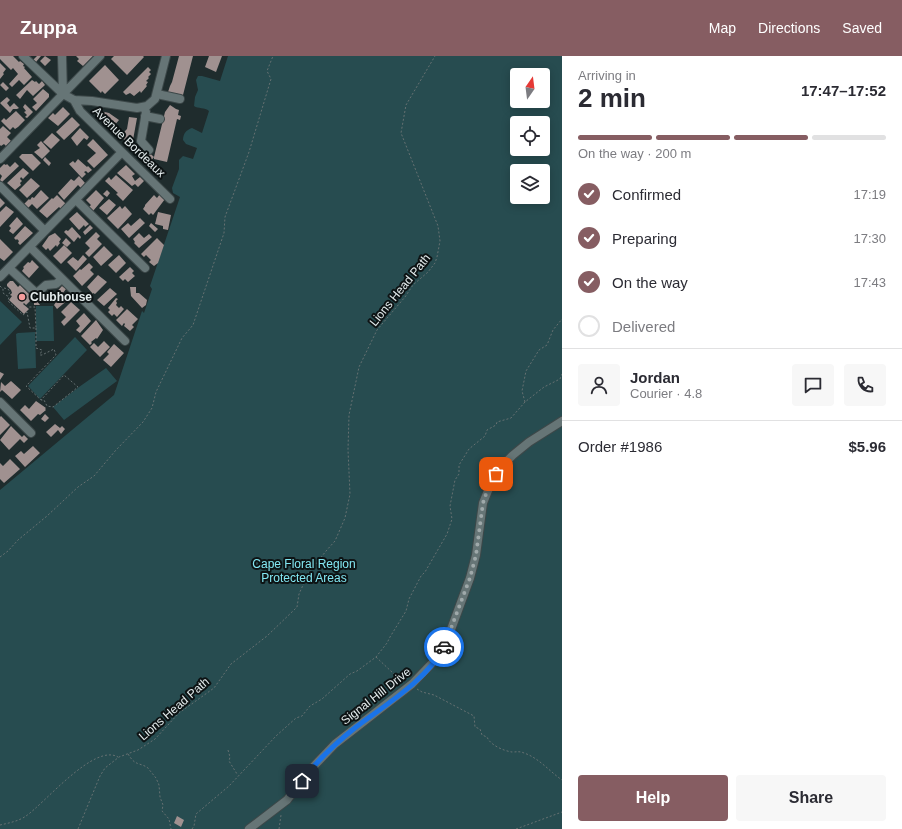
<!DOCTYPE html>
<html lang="en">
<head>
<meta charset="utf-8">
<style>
	body { margin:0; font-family:Arial,sans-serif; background:#f7f7f7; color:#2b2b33; height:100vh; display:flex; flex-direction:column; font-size:15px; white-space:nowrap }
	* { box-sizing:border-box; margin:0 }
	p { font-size:13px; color:#7c7c81 }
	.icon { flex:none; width:22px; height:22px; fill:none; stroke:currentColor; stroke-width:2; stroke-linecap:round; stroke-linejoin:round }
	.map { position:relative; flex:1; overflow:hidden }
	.sheet { display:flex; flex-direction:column; background:#fff; width:340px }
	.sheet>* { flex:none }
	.needle { width:26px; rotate:14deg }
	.fabs { position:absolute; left:510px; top:12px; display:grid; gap:8px }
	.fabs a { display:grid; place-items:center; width:40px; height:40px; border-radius:4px; background:#fff; box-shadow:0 2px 10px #0003; font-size:20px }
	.pin { position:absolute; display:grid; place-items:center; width:34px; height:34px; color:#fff; margin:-17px; border-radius:8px; box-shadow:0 2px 6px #0006 }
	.courier { position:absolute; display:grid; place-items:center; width:40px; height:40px; margin:-20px; border:3px solid #1a73e8; border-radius:50%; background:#fff; color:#222; box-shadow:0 1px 5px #0007 }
	.head em { font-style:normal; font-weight:600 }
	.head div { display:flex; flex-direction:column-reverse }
	.head { display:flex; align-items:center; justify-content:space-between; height:68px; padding:0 16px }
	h1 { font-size:26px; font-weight:600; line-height:30px }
	.bar { display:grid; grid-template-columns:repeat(4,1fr); gap:6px 4px; align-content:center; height:48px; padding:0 16px }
	.bar i { height:5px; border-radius:3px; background:#e1e1e2 }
	.bar .on { background:#865d62 }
	.bar p { grid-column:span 4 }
	.line { display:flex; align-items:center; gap:10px; padding:0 16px; border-top:1px solid #e1e1e2 }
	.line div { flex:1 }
	.round { display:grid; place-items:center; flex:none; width:42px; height:42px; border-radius:4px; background:#f7f7f7 }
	ol { padding:0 16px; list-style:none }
	li { display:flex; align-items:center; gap:12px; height:44px }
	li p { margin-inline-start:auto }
	li .icon { padding:4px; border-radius:50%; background:#865d62; color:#fff; stroke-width:4 }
	li:last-child { color:#7c7c81 }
	li i { width:22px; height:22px; border:2px solid #e1e1e2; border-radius:50% }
	.primary-button { display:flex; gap:8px; margin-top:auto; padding:8px 16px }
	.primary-button a { flex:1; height:46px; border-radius:4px; background:#865d62; color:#fff; font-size:16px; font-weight:600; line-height:46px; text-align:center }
	.primary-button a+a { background:#f7f7f7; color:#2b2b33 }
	header { display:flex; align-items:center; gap:24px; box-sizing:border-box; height:56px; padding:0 20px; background:#865d62; color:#fff }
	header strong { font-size:19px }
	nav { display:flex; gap:22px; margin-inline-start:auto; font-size:14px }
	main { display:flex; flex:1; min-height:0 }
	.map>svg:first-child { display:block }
</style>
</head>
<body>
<header>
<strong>Zuppa</strong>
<nav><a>Map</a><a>Directions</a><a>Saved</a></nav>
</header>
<main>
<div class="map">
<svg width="562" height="773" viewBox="0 0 562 773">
	<rect width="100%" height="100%" fill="#1f2c2d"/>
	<path fill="#274c50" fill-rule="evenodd" d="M228,0H562V773H0V434L114,339L142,255L144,257L152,233L150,230L180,141L173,137L172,132L179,113V104L183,100L193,103L197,92L186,88L183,84C183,78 186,74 192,72L202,77L209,55C205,51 198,53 194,50L195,41L198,34L196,24L198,20H202L220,25ZM517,19H543V45H517ZM517,67H543V93H517ZM517,115H543V141H517Z
		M0,245L22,266L0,289Z
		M36,250H53L54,285H36Z
		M35,276L36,312L18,313L16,278L18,277Z
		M75,281L87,294L40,343L28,330Z
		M106,312L117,325L64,364L53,351L79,331Z"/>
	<path fill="#a09190" d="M0,0H13L19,6L20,5L24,8L23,10L25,11L24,12L32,21L24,29L19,24L12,31L9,28L18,18L13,12L11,14L0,3Z
		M37,0H41L36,6L33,4Z
		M45,0L51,4L45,10L40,5Z
		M76,0H93L83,10L77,5L79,3Z
		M114,0H143L144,1L127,19L111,3Z
		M179,0H193L183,39L168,36L170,30L172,26Z
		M209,0H222L216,16L205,11Z
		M0,7L6,13L3,17L4,18L0,23Z
		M105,9L119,24L105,38L102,35L101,37L89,25Z
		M148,11L151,14L149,16L151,18L148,21L149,22L146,25L148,26L146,29L147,30L141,37L140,35L134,40L130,37L126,39L123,36Z
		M32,24L35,26L36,25L39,28L42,25L45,29L33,40L27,34L20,43L16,39Z
		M3,26L9,32L6,35L0,29Z
		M43,33L49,38V41L36,55L32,51L37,47L33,43Z
		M7,41L10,44L7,47L10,51L14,47L19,52L17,53H13L10,57L0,47Z
		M25,48L33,56L27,62L25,61L27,59L24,56L26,55L23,51Z
		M170,49L176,53L179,54L178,59L181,60L180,64L177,63L167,106L154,103V101L150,106L138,96L143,91L154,101L165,56Z
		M63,51L70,58L58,70L48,62L53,57L55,59Z
		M96,54L109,57L119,64L113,71L94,57Z
		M16,55L25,64L18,71L15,73L13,71L10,74L1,65L4,62L6,64Z
		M72,61L80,69L64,84L56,76Z
		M129,61L137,62L133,84L129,88L120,80L127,73Z
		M3,70L11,77L7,81L11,85L6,90L4,88L1,90L0,89V73Z
		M80,72L89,81L87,84L84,82L77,90L71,82Z
		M52,77L60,84L51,93L43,86Z
		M93,83L108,99L94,112L87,105L96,97L87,89Z
		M41,85L50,95L42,103L34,96L40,92L37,89Z
		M22,98H32L41,107L33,115L19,101Z
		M45,101L51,107L49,110L43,104Z
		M78,103L87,111L88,110L92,114L88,117L86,115L84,116L86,118L82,122L69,108L73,105L75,107Z
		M15,106L19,110L2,126L0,124L2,120L0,118V112L4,108L6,109L7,108L10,111Z
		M126,109L135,118L132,120L135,125L140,121L144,125L138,131L135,128L132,130L117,117Z
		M23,112L29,117L23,123L21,121L20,123L22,125L20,127L21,129L15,134L7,127Z
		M116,119L133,134L123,145L116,138L118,137L105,125L109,121L111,124Z
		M79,120L85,127L81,132L78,129L64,144L58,137L71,123L74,125Z
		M31,122L40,130L27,142L19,134Z
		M41,134L49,142L37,153L32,148L28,152L24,148L29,143L30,144L32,141L34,142Z
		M96,134L104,142L93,155L89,151L91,149L86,144Z
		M107,134L110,137L107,141L103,138Z
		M160,138L165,143L153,159L151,157L149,159L143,153L145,150V149L154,139L157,142Z
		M57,139L66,148L61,153L59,151L47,162L39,155L52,142L53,143Z
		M0,142L5,147L0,152Z
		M109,143L116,149L107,159L99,152Z
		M6,150L14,156L0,171V156Z
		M120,150L122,153L125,150L132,158L118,173L107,162Z
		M77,156L89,168L85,171L84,169L79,174L69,163Z
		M158,156L171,159L168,174L163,173V170L155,168Z
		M17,161L23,168L13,178L9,175L11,172L9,170Z
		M140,162L145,167L129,182L121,173L128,167L131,170Z
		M151,167L158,173L155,176L149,170Z
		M90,169L93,172L85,179L83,176Z
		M25,170L33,177L20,189L18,187L19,185L17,183L16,184L14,182Z
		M72,171L81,181L80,183L78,181L74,186L64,176L66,174L68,175Z
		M96,176L100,180L97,183L102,188L89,201L85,197L90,192L85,187Z
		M55,177L61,183L59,186L60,187L57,191L56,189L50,195L48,192L46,194L42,190L49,180Z
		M139,177L144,182L149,178L152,181L139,192L134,187L135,186L133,183Z
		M66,182L71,187L67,191L62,187Z
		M157,182L164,189L158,207L154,210L149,206L151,204L146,199L144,201L141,198Z
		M0,183L13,196L4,205L0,202Z
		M64,189L72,197L61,208L53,200Z
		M104,190L113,199L101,210L93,201Z
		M83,199L87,203L76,215L67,206L73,201L78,205Z
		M119,199L126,207L116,217L108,209Z
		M32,204L39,211L29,222L22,215L24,212L23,211L28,206L30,207Z
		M89,207L93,211L90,214L94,218L82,230L73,220L80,213L81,214Z
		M130,211L134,215L132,217L135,220L128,226L125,223L123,225L119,221Z
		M98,219L107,226L95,238L93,237V238L87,231Z
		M10,225H13L18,231L20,229L33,242L26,249L24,247L23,248L29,253L24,258L9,244L12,240L10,239L12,237L11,234L7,230V228Z
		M62,230L66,233L63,237L69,243L57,253L54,249L56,246L51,242Z
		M130,231H136V237H139L147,244L146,249L142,252L131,240Z
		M110,232L117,238L104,250L97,244Z
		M116,242L118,243L116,245L117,247L116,249L119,252L121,250L124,253L117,261L114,258L112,260L108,256L110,254L108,252Z
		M34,245H37L40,249H34Z
		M71,246L80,254L64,270L61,266L66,261L61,256Z
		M127,253L138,263L132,269L134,271L130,275L124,270L125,268L124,267L122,270L116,264Z
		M84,257L91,265L80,277L76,274L80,270L76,265Z
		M96,264L103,274L97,283L96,282L91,286L92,287L90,289L81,280Z
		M104,285L110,291L100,301L90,291L94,287L98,291Z
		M114,288L124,297L111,311L103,304L109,298L107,296Z
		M0,316L4,318L0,324Z
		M11,325L21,334L12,343L2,334L0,336L1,326L5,330Z
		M36,345L46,352L45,353L46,354L40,359L38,358L31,365L20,354L25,349L29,353Z
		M45,358L49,362L45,366L41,363Z
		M1,360L10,369L0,379V361Z
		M55,368L60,372L62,370L65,373L61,378L58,374L51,381L46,376Z
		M11,370L22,381L24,379L28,383L24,387L20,383L9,394L0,384Z
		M33,390L40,397L25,411L15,400L21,395L24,398Z
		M10,403L20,413L4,427L0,423V407L3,410Z
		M177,760L184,764L181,771L174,767Z"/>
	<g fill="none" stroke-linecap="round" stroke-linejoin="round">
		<defs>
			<path id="minor" d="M23,0L63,38L74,44L92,45L137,52L147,50L155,43L166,0
				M62,0L63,38
				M157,38L180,43
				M74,44L80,55L170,143
				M144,51L146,56L141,85L149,94
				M145,60L160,63
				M0,103L100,0
				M0,130L45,175
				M76,144L145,212
				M30,191L125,285
				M9,212L35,236H38L46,229L56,228L62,223
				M0,221L122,96
				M0,346L31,377
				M249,773L287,744L313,711L335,688L412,628L437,602L446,587L470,522L476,499L483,447L492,425L500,412L513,399L529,386L562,365"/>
		</defs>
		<use href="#minor" stroke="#3d4849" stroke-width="10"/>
		<path stroke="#667172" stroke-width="1" stroke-dasharray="2 2" stroke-linecap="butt" d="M0,230L3,233V237L9,241L8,245L23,259L27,256L30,272H36L35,251H28
			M4,232L8,233L10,236L8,240
			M36,272V292L42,294L40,299H42L54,293L56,299L26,330L41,344L64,319L78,331L53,351L47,350L44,344H41
			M525,346L522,335L526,315L539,294L547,289L553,274L562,263
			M0,501L8,495L18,484L47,460L78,431L94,420L116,394L143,366L152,352L156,336L182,282L193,269L224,177L225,161L249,96L271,23L267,15L273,0
			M376,601L394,618L405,624
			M417,633L422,636L434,639L474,660L475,671L480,673L482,679L487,681C490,689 504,695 512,696C517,696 520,695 524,697C539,702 549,715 562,724
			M228,694L230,701L229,705L237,718
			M128,698C135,709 136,706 147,711L156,722L159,729L160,741L163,749L162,755L169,763L171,773
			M0,769C9,767 19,765 26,760C45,747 94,687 118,701
			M78,773L100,720L105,712L119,701L138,694L155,683L179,657L214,632L231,608L267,580L294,554L297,551L299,538L308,518L326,495L335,485L345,462L350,438L348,394L349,359L359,311L377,274L405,241L413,229L428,216L435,207L437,201L440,185L438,170L401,77L406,49L435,0
			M192,773L194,770L196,758L229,730L276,680L296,662L302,660L310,650L322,643L350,618L357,615L376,601L387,587L390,581L406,555L409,543L421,520L425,516L447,478L452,463L450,450L455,424L459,418V409L469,393L485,380L487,374L496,369L497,366L511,362L525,346L544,331L560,323L562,318
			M279,773L281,759
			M516,773L562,756"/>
		<use href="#minor" stroke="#667576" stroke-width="8"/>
	</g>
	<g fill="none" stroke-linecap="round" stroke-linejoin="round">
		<path stroke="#9fa9aa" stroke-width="4" stroke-dasharray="0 7.2" d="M444,591L470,522L476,499L483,447L487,435L496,418"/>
		<path stroke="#1a73e8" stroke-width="5" d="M302,725C317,704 336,687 356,671C385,649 427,624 444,591"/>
	</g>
	<circle fill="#f59b9b" stroke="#0d1314" stroke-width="1.5" cx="22" cy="241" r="4"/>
	<g text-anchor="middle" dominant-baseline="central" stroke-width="4" stroke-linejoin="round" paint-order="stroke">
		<g font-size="12" fill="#e4eced" stroke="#0d1314">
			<text transform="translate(129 86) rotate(44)">Avenue Bordeaux</text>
			<text transform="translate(400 234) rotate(-51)">Lions Head Path</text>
			<text transform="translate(376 640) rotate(-38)">Signal Hill Drive</text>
			<text transform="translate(174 653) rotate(-41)">Lions Head Path</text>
		</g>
		<g font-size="12" font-weight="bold" fill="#e4eced" stroke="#0d1314" text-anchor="start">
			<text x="30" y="241">Clubhouse</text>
		</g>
		<g font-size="12" fill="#83e7f2" stroke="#0d1314">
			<text x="304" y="508">Cape Floral Region<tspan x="304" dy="14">Protected Areas</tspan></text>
		</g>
	</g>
</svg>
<div class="fabs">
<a><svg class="needle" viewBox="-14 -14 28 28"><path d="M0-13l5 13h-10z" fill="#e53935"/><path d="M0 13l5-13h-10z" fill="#7c7c81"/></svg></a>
<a><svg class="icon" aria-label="locate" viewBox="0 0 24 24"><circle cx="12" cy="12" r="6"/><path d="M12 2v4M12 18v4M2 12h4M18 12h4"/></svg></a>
<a><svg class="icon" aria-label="layers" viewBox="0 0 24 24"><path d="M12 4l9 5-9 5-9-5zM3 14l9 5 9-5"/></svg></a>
</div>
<div class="pin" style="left:496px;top:418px;background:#ea580c"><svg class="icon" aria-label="bag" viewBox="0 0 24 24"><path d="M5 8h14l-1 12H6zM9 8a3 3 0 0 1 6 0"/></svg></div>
<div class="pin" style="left:302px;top:725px;background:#1f2937"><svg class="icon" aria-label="home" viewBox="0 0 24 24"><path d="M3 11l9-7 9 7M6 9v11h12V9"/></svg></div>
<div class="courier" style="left:444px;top:591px"><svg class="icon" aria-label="car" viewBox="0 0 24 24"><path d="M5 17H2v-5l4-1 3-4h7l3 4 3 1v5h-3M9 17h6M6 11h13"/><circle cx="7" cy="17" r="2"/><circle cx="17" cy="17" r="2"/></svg></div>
</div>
<section class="sheet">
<div class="head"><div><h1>2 min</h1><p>Arriving in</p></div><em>17:47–17:52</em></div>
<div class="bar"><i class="on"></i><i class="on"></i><i class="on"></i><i></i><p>On the way · 200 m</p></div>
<ol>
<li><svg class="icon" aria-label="check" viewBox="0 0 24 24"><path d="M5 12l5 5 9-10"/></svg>Confirmed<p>17:19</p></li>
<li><svg class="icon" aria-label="check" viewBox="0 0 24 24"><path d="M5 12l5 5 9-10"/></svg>Preparing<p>17:30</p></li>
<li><svg class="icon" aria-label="check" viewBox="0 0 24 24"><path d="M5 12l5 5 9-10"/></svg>On the way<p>17:43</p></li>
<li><i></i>Delivered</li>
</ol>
<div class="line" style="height:72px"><a class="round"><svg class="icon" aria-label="person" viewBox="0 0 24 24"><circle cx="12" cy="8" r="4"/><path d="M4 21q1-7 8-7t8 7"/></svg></a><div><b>Jordan</b><p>Courier · 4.8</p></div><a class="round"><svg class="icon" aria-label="chat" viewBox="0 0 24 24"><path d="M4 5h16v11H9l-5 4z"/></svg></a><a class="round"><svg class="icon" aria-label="phone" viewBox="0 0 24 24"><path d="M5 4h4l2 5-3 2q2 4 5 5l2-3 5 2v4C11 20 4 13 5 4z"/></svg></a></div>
<div class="line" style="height:52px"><div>Order #1986</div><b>$5.96</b></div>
<div class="primary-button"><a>Help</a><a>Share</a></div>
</section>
</main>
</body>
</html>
